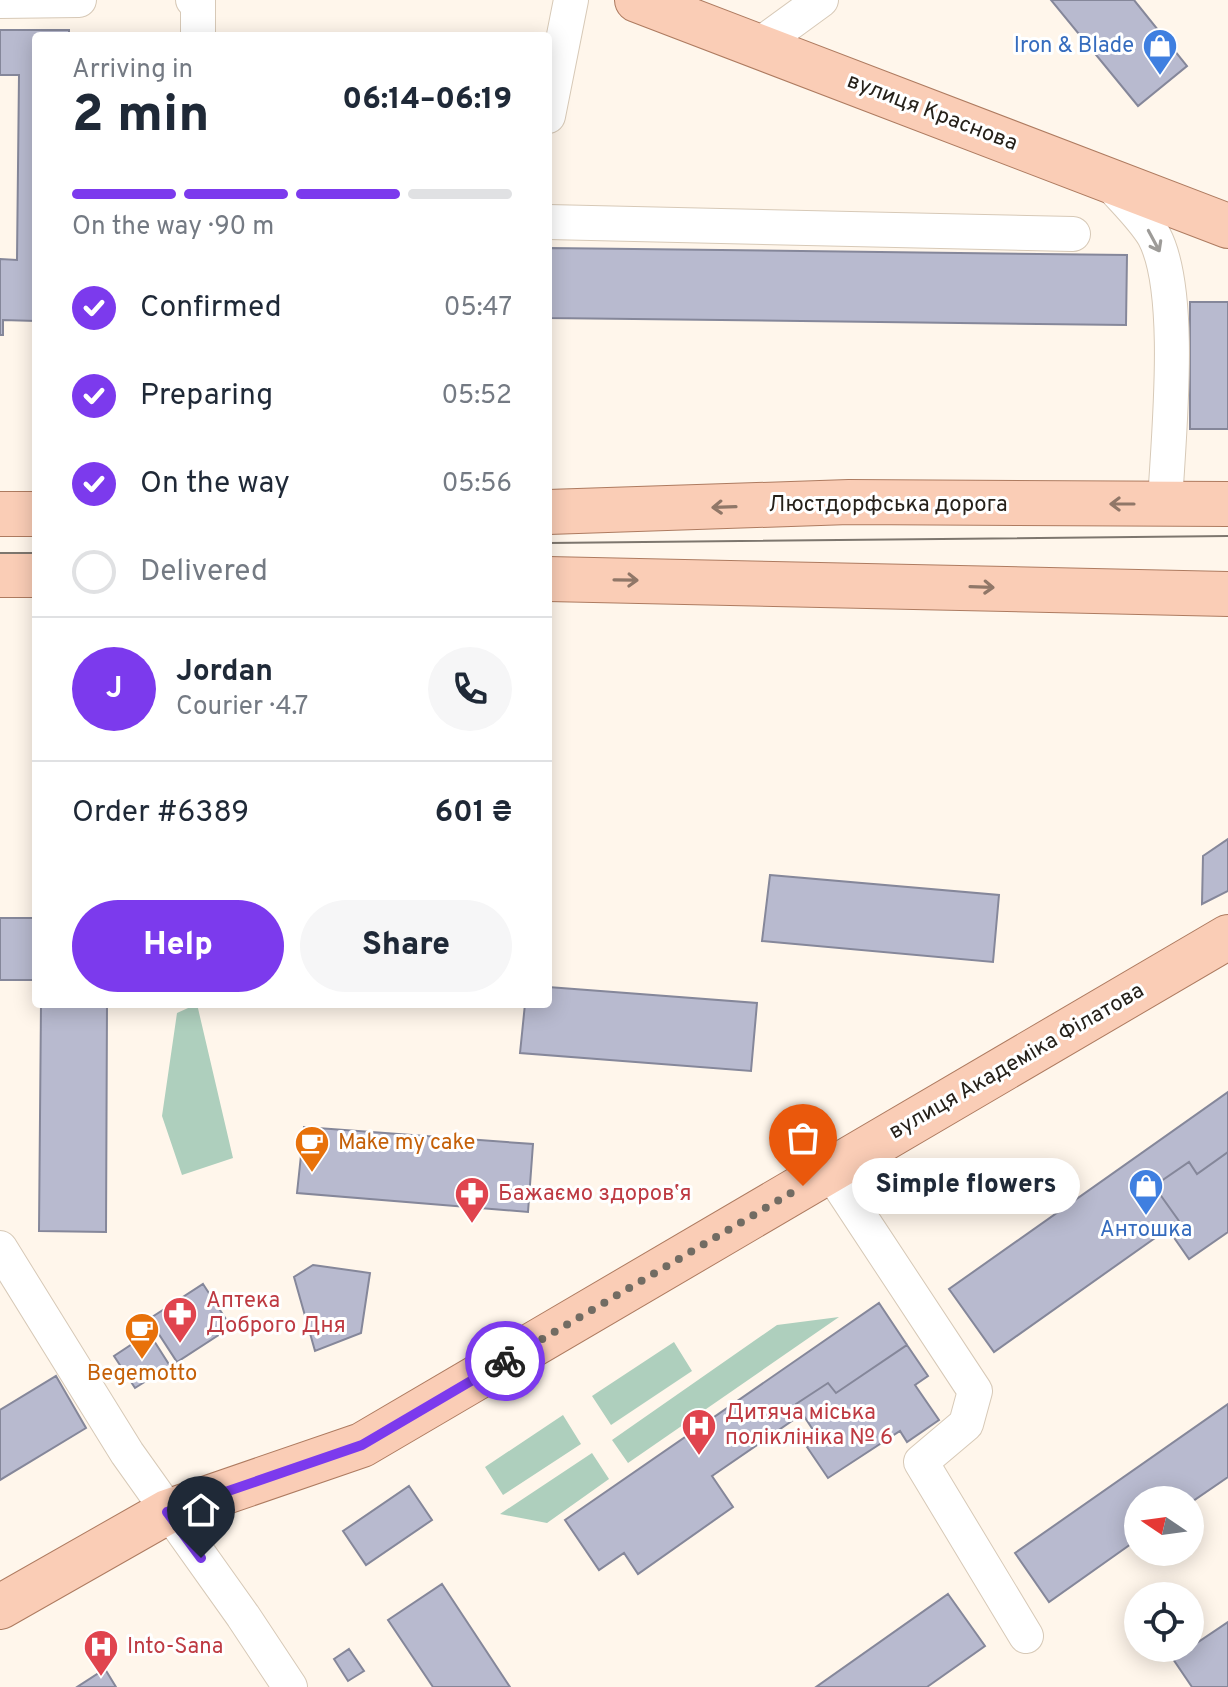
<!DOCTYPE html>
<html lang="en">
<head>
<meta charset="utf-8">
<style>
	body { margin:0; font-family:Overpass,sans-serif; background:#f6f6f7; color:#1f2937; height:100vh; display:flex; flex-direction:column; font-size:30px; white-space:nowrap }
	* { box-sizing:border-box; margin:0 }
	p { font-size:26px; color:#747a83 }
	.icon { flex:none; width:44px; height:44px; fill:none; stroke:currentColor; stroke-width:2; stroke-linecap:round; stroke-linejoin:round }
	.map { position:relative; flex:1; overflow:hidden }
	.panel { position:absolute; left:32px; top:32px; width:520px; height:976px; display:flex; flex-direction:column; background:#fff; border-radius:8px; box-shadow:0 4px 20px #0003 }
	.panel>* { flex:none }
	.needle { width:52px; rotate:283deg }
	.controls { position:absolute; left:1124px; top:1486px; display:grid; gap:16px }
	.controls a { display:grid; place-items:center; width:80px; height:80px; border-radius:50%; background:#fff; box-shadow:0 4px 20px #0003; font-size:40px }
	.pin { position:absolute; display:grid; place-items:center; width:68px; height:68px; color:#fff; margin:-82px -34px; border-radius:50% 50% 50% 0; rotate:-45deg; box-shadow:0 0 8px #0007 }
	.pin .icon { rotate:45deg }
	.courier { position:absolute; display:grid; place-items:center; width:80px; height:80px; margin:-40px; border:6px solid #7c3aed; border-radius:50%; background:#fff; color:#222; box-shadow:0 2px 10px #0007 }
	.bubble { position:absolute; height:56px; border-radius:28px; background:#fff; box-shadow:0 4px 20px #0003; font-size:26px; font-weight:800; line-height:56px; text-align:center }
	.summary em { font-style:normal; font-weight:800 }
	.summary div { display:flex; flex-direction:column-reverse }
	.summary { display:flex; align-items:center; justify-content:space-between; height:136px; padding:0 40px }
	h1 { font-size:52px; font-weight:800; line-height:60px }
	.bar { display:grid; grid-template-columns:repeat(4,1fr); gap:12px 8px; align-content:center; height:96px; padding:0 40px }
	.bar i { height:10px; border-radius:6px; background:#e0e1e3 }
	.bar .active { background:#7c3aed }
	.bar p { grid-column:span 4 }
	.line { display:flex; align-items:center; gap:20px; padding:0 40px; border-top:2px solid #e0e1e3 }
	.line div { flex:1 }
	.round { display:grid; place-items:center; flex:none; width:84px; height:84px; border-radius:42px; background:#f6f6f7 }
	ol { padding:0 40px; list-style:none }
	li { display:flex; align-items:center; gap:24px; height:88px }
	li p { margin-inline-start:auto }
	li .icon { padding:8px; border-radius:50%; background:#7c3aed; color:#fff; stroke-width:4 }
	li:last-child { color:#747a83 }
	li i { width:44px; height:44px; border:4px solid #e0e1e3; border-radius:50% }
	.cta { display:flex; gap:16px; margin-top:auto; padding:16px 40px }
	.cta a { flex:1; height:92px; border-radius:48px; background:#7c3aed; color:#fff; font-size:32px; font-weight:800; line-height:92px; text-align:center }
	.cta a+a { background:#f6f6f7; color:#1f2937 }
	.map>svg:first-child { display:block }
</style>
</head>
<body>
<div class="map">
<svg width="1228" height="1687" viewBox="0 0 1228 1687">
	<rect width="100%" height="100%" fill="#fff6eb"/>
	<path fill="#aecfbd" d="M197,1004L233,1158L182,1175L162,1116L177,1013Z
		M839,1317L628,1463L612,1440L777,1325Z
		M674,1342L692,1371L611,1425L592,1396Z
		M563,1415L581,1444L503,1495L485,1467Z
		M592,1453L609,1479L547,1523L500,1514Z"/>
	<path fill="#b8bacf" stroke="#85879a" stroke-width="2" d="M1051,0H1134L1187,66L1138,106Z
		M0,30H69V36H36V321L3,320V335H0V259L17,260L19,75H0Z
		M548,248L1127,255L1126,325L548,318Z
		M1190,302H1228V429H1190Z
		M1228,839V891L1202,904L1203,856Z
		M770,875L999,895L993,962L762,941Z
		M0,918H36V980H0Z
		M548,987L757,1003L751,1071L520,1053L525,1004H548Z
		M41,1004H107L106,1232L39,1231Z
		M1228,1092V1152L1197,1174L1189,1162L1154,1186L1179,1221L994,1352L949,1289Z
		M304,1127L533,1144L528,1212L297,1193Z
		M1228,1152V1232L1189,1259L1168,1229L1179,1221L1154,1186L1189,1162L1197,1174Z
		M313,1265L370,1273L361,1333L315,1351L294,1277Z
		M203,1284L231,1327L177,1362L149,1319Z
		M879,1303L907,1345L836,1393L828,1383L796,1404L802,1414L712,1476L733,1507L638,1574L624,1553L599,1570L565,1520Z
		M149,1333L170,1366L135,1388L114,1356Z
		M907,1345L928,1376L915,1385L939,1420L907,1442L900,1431L828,1478L807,1447L819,1439L796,1404L828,1383L836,1393Z
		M56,1376L86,1428L0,1480V1410Z
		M1228,1404V1477L1190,1503V1500H1138V1539L1049,1602L1015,1553Z
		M409,1486L432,1520L366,1565L343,1531Z
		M442,1584L510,1687H433L388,1620Z
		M948,1594L985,1646L927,1687H816Z
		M1228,1622V1687H1192L1173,1659Z
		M349,1649L364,1671L348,1681L334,1659Z
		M105,1669L116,1687H77Z"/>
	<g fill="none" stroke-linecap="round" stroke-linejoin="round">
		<defs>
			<path id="minor" d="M193,0H198V36
				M0,1L79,0
				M758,46L821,0
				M548,116L571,0
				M1107,180C1122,198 1142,216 1154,236C1184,292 1168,439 1165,504
				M548,222L1073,234
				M830,1171L975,1391L966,1424L921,1462L1026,1636
				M0,1248L127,1453L243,1616L290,1687"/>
			<path id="major" d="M637,0L1228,226
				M548,512L849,502L1228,504
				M0,514H36
				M0,575H36
				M548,579L1228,594
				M0,1607L167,1512L362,1445L1228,937"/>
		</defs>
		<use href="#minor" stroke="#d7c9b7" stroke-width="36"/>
		<use href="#major" stroke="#ae7b60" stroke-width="46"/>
		<use href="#minor" stroke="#fff" stroke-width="34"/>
		<use href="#major" stroke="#facdb6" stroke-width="44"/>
		<path stroke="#7d766e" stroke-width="2" d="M548,543L1228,536
			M0,553H36"/>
	</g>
	<defs><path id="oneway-shaft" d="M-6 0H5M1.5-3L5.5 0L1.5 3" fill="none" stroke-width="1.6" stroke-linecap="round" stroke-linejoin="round" transform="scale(2)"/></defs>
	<use stroke="#9d9b98" href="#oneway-shaft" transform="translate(1154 241) rotate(62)"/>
	<g stroke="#907768">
		<use href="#oneway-shaft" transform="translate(1122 504) rotate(180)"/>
		<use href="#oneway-shaft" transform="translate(724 507) rotate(178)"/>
		<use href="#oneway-shaft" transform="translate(626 580) rotate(1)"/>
		<use href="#oneway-shaft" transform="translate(982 587) rotate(2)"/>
	</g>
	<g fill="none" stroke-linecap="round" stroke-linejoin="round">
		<path stroke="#726c63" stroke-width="8" stroke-dasharray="0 14.4" d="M505,1361L803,1186"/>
		<path stroke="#7c3aed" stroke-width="10" d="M201,1558L167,1512L362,1445L505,1361"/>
	</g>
	<defs>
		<symbol id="shop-pin" viewBox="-11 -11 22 30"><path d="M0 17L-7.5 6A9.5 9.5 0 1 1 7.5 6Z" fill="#3f7fe0" stroke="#fff"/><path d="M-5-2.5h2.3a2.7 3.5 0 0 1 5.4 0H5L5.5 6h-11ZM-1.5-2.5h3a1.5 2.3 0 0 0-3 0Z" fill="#fff"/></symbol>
		<symbol id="cafe-pin" viewBox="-11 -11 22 30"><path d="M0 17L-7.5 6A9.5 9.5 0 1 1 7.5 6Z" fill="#e8710a" stroke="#fff"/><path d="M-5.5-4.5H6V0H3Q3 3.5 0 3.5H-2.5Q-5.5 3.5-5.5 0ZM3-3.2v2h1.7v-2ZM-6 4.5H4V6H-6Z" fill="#fff"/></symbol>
		<symbol id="pharmacy-pin" viewBox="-11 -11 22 30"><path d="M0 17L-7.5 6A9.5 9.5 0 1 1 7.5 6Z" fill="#e0444e" stroke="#fff"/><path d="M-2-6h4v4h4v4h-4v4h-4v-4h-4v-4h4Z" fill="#fff"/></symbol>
		<symbol id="hospital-pin" viewBox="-11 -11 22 30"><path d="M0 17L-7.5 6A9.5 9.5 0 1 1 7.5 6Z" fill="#e0444e" stroke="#fff"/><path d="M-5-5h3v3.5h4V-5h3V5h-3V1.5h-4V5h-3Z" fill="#fff"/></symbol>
	</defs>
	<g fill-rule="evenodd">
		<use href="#shop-pin" x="1140" y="26" width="40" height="54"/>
		<use href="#cafe-pin" x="292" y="1123" width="40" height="54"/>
		<use href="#shop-pin" x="1126" y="1166" width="40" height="54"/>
		<use href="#pharmacy-pin" x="452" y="1174" width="40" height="54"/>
		<use href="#pharmacy-pin" x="160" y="1294" width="40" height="54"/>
		<use href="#cafe-pin" x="122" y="1310" width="40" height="54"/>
		<use href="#hospital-pin" x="679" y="1406" width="40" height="54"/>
		<use href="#hospital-pin" x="81" y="1627" width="40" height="54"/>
	</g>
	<g text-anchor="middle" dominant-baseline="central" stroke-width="6" stroke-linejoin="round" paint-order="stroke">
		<g font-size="22" fill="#366cbe" stroke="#fff" text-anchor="end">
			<text x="1134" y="46">Iron &amp; Blade</text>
			<text x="1146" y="1230" text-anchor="middle">Антошка</text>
		</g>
		<g font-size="22" fill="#26211a" stroke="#fff">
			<text transform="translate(932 113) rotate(21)">вулиця Краснова</text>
			<text x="888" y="505">Люстдорфська дорога</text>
			<text transform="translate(1017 1062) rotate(-30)">вулиця Академіка Філатова</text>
		</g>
		<g font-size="22" fill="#c56008" stroke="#fff" text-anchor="start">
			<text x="338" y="1143">Make my cake</text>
			<text x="142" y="1374" text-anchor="middle">Begemotto</text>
		</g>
		<g font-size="22" fill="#be3a42" stroke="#fff" text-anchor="start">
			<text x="498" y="1194">Бажаємо здоровʼя</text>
			<text x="206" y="1301">Аптека<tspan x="206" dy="25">Доброго Дня</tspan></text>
			<text x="725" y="1413">Дитяча міська<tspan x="725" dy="25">поліклініка № 6</tspan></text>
			<text x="127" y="1647">Into-Sana</text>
		</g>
	</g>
</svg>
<div class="controls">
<a><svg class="needle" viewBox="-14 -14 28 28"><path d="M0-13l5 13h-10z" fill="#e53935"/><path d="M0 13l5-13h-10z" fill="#747a83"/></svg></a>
<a><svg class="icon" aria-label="locate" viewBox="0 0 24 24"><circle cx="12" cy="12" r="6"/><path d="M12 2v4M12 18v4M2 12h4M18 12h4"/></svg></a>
</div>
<div class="pin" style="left:803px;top:1186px;background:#ea580c"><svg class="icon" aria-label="bag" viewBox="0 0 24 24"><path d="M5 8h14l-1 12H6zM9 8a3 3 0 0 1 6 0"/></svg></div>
<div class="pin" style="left:201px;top:1558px;background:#1f2937"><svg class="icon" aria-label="home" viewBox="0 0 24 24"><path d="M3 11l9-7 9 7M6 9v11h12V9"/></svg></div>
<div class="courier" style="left:505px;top:1361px"><svg class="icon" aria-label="bike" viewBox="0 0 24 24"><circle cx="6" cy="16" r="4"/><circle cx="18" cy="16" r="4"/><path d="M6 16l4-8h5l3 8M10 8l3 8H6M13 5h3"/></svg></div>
<div class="bubble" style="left:852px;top:1158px;width:228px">Simple flowers</div>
<section class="panel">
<div class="summary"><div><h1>2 min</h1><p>Arriving in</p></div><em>06:14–06:19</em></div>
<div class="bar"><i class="active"></i><i class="active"></i><i class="active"></i><i></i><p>On the way · 90 m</p></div>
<ol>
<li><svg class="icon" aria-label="check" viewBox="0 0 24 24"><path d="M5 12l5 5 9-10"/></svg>Confirmed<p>05:47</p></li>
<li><svg class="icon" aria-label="check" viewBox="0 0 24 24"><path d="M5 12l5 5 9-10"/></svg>Preparing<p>05:52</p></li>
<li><svg class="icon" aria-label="check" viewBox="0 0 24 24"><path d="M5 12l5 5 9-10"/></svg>On the way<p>05:56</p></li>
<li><i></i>Delivered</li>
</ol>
<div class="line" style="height:144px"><b class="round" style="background:#7c3aed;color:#fff">J</b><div><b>Jordan</b><p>Courier · 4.7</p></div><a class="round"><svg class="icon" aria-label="phone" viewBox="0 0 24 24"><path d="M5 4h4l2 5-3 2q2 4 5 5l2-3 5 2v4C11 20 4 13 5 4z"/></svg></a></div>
<div class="line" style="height:104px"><div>Order #6389</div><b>601 ₴</b></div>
<div class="cta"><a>Help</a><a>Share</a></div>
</section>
</div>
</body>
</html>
